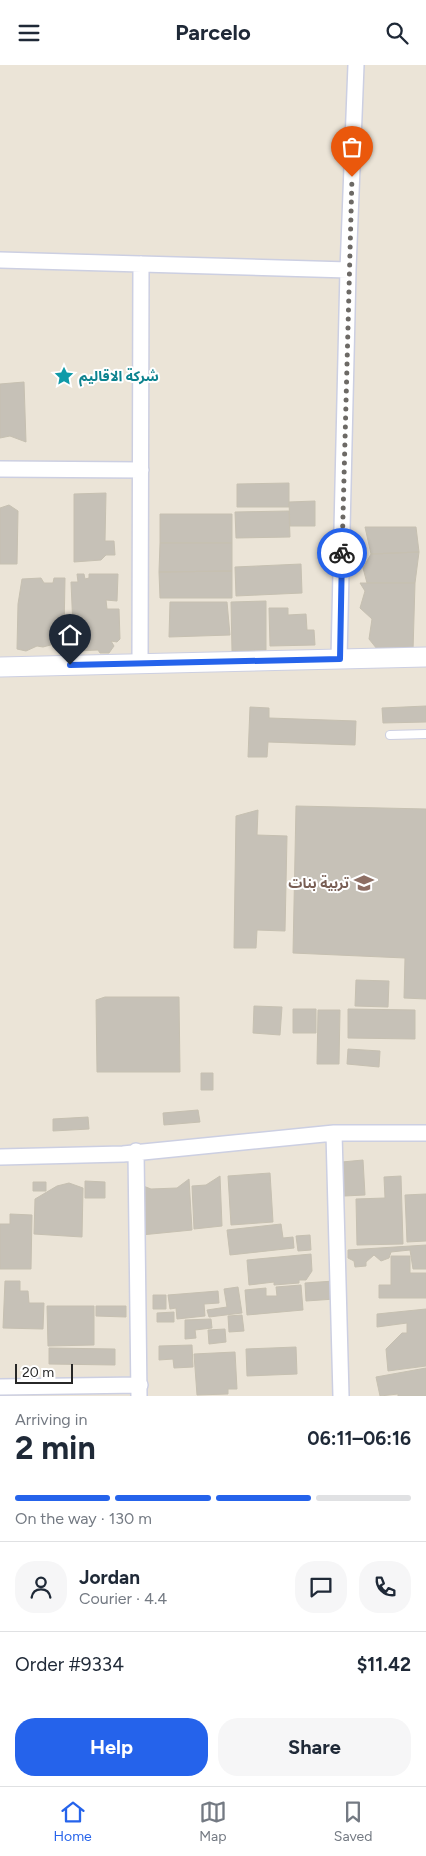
<!DOCTYPE html>
<html lang="en">
<head>
<meta charset="utf-8">
<style>
	body { margin:0; font-family:Figtree,"Noto Sans Arabic",sans-serif; background:#f6f6f7; color:#1f2937; height:100vh; display:flex; flex-direction:column; font-size:19px; white-space:nowrap }
	* { box-sizing:border-box; margin:0 }
	p { font-size:16px; color:#747a83 }
	.icon { flex:none; width:28px; height:28px; fill:none; stroke:currentColor; stroke-width:2; stroke-linecap:round; stroke-linejoin:round }
	.map { position:relative; height:1331px; overflow:hidden }
	.panel { display:flex; flex-direction:column; background:#fff; flex:1 }
	.panel>* { flex:none }
	.scale { position:absolute; left:15px; bottom:12px; width:58px; box-sizing:border-box; padding-left:5px; border:2px solid #272727; border-top:0; font-size:14px; line-height:18px; white-space:nowrap; color:#272727; -webkit-text-stroke:4px #fff; paint-order:stroke }
	.pin { position:absolute; display:grid; place-items:center; width:42px; height:42px; color:#fff; margin:-51px -21px; border-radius:50% 50% 50% 0; rotate:-45deg; box-shadow:0 0 5px #0007 }
	.pin .icon { rotate:45deg }
	.courier { position:absolute; display:grid; place-items:center; width:50px; height:50px; margin:-25px; border:4px solid #2563eb; border-radius:50%; background:#fff; color:#222; box-shadow:0 1px 6px #0007 }
	.head em { font-style:normal; font-weight:700 }
	.head div { display:flex; flex-direction:column-reverse }
	.head { display:flex; align-items:center; justify-content:space-between; height:85px; padding:0 15px }
	h1 { font-size:32px; font-weight:700; line-height:38px }
	.bar { display:grid; grid-template-columns:repeat(4,1fr); gap:8px 5px; align-content:center; height:60px; padding:0 15px }
	.bar i { height:6px; border-radius:4px; background:#e0e1e3 }
	.bar .selected { background:#2563eb }
	.bar p { grid-column:span 4 }
	.line { display:flex; align-items:center; gap:12px; padding:0 15px; border-top:1px solid #e0e1e3 }
	.line div { flex:1 }
	.round { display:grid; place-items:center; flex:none; width:52px; height:52px; border-radius:20px; background:#f6f6f7 }
	.primary-button { display:flex; gap:10px; margin-top:auto; padding:10px 15px }
	.primary-button a { flex:1; height:58px; border-radius:20px; background:#2563eb; color:#fff; font-size:20px; font-weight:700; line-height:58px; text-align:center }
	.primary-button a+a { background:#f6f6f7; color:#1f2937 }
	header { display:flex; justify-content:space-between; align-items:center; height:65px; padding:0 15px; background:#fff; font-size:22px; font-weight:700 }
	.menu { display:flex; justify-content:space-around; align-items:center; height:70px; border-top:1px solid #e0e1e3; background:#fff; font-size:14px; color:#747a83 }
	.menu a { display:grid; justify-items:center; gap:2px }
	.menu .selected { color:#2563eb }
	.map>svg:first-child { display:block }
</style>
</head>
<body>
<header><svg class="icon" aria-label="menu" viewBox="0 0 24 24"><path d="M4 6h16M4 12h16M4 18h16"/></svg>Parcelo<svg class="icon" aria-label="search" viewBox="0 0 24 24"><circle cx="10" cy="10" r="6"/><path d="M15 15l6 6"/></svg></header>
<div class="map">
<svg width="426" height="1331" viewBox="0 0 426 1331">
	<rect width="100%" height="100%" fill="#ebe4d7"/>
	<path fill="#c6c1b7" stroke="#c6c0b1" d="M24,317L26,377L10,371L0,373V319Z
		M289,418V442H237V419Z
		M106,428L105,476H114L115,490H106L101,495L74,497V429Z
		M315,436V461H290L289,437Z
		M9,440L18,446L17,499H0V443Z
		M289,446L290,472L236,473L235,447Z
		M160,449H232V478H160Z
		M365,462H416L419,487L371,489Z
		M160,478H232V506L159,507Z
		M419,487L415,518H367L363,503L371,489Z
		M301,499L302,528L236,531L235,502Z
		M232,506V533H160L159,507Z
		M77,509H84L85,514L89,513V509H118L117,536L106,535L107,544H119L120,574L117,577L111,576L114,581L109,588H100L98,585L74,586L71,517H78Z
		M41,513L44,518H53L54,513H65L64,568L62,577L43,582L37,581L26,586L17,584L18,539L22,514Z
		M360,518H415L413,586L377,584L369,574L372,554L360,543L365,526Z
		M266,536V585L232,586L231,537Z
		M170,537H227L230,570L169,572Z
		M269,543H288V550L306,549L307,565H314L315,580L270,581Z
		M426,641V657L383,658L382,643Z
		M250,642L269,643V653L356,656L355,680L268,677L267,692H248Z
		M296,741L426,744V934L404,933L405,893L293,888Z
		M258,745L257,770L287,771L285,866L257,865L256,883H234L236,751Z
		M356,915L389,916L388,942L355,941Z
		M105,932H179L180,1007H97L96,935Z
		M254,941L282,942L280,970L253,968Z
		M293,944H316V968H293Z
		M348,944L415,945V974L348,973Z
		M318,945H340L339,999H317Z
		M348,984L380,986L379,1002L347,999Z
		M201,1008H213V1025H201Z
		M198,1045L200,1057L164,1060L163,1048Z
		M88,1052L89,1064L53,1066V1054Z
		M363,1095L365,1130L344,1131L342,1097Z
		M270,1108L273,1157L231,1160L228,1111Z
		M220,1111L222,1161L194,1164L192,1121L206,1120Z
		M401,1111L403,1179L357,1180L356,1134L385,1133L384,1112Z
		M189,1114L192,1165L141,1170L138,1119L151,1124L177,1123Z
		M85,1116L105,1117V1133H85Z
		M33,1117H46V1126H33Z
		M69,1118L83,1123L82,1172L34,1169L35,1134L57,1121Z
		M426,1129V1176L407,1177L405,1130Z
		M10,1149L32,1150L31,1204H0V1159H10Z
		M281,1159L283,1173L293,1172L294,1183L230,1190L227,1165Z
		M310,1170L311,1185L298,1186L296,1171Z
		M426,1180V1204H413L410,1185L391,1187L389,1193L381,1196L374,1190L366,1197V1201L355,1202L354,1196L348,1193V1185Z
		M311,1189L312,1206L306,1215H299V1218L274,1220V1217L249,1220L247,1195Z
		M391,1191H410V1208H426V1233H379V1220H391Z
		M5,1216H20V1226H28L29,1238H44L43,1264L3,1263Z
		M334,1216L335,1234L306,1236L305,1218Z
		M301,1220L303,1245L247,1250L245,1225L266,1223V1231H277L276,1222Z
		M238,1222L242,1248L209,1252L207,1245L227,1242L224,1224Z
		M218,1226L219,1238L204,1239L205,1251L177,1254L176,1243L170,1244L168,1230Z
		M153,1230H166V1244H153Z
		M47,1241H94V1280L48,1281Z
		M96,1241H126V1252L96,1251Z
		M426,1244V1301L388,1306L386,1284L402,1268H407V1258L377,1262V1249Z
		M174,1247V1257H157V1248Z
		M242,1250L244,1266L229,1267L228,1251Z
		M211,1254L212,1263L195,1265L196,1273L185,1274V1255Z
		M225,1264L226,1277L209,1279L208,1265Z
		M192,1280L193,1302L174,1303L173,1294L159,1295V1281Z
		M296,1282L297,1309L247,1311L246,1284Z
		M49,1283L115,1284V1300L49,1299Z
		M235,1287L237,1324H228V1329L197,1330L194,1289Z
		M426,1303V1331H398V1329L380,1331L376,1312Z"/>
	<g fill="none" stroke-linecap="round" stroke-linejoin="round">
		<defs>
			<path id="service" d="M390,670L426,669"/>
			<path id="minor" d="M0,195L348,205
				M0,404L141,405
				M339,594L348,205L356,0
				M140,598L141,199
				M334,1068L341,1331
				M136,1086L139,1331
				M0,1092L123,1089L334,1068H426
				M0,1322L140,1320"/>
			<path id="tertiary" d="M0,602L426,592"/>
		</defs>
		<use href="#service" stroke="#cccfe2" stroke-width="10"/>
		<use href="#minor" stroke="#cccfe2" stroke-width="18"/>
		<use href="#tertiary" stroke="#cccfe2" stroke-width="21"/>
		<use href="#service" stroke="#fff" stroke-width="8"/>
		<use href="#minor" stroke="#fff" stroke-width="15"/>
		<use href="#tertiary" stroke="#fff" stroke-width="19"/>
	</g>
	<g fill="none" stroke-linecap="round" stroke-linejoin="round">
		<path stroke="#6c6965" stroke-width="5" stroke-dasharray="0 9" d="M342,488L352,112"/>
		<path stroke="#2563eb" stroke-width="6" d="M70,600L340,594L342,488"/>
	</g>
	<defs>
		<symbol id="sight-bare" viewBox="-9 -9 18 18"><path d="M0-6L1.8-2.2L6-1.7L2.9 1.2L3.7 5.4L0 3.3L-3.7 5.4L-2.9 1.2L-6-1.7L-1.8-2.2Z" fill="#0f9aa8" stroke="#fff" stroke-width="2.5" paint-order="stroke"/></symbol>
		<symbol id="university-bare" viewBox="-9 -9 18 18"><path d="M0-5L7-2L0 1L-7-2ZM-4 1L0 2.5L4 1V4Q0 6-4 4Z" fill="#8d6e63" stroke="#fff" stroke-width="2.5" paint-order="stroke"/></symbol>
	</defs>
	<g fill-rule="evenodd">
		<use href="#sight-bare" x="50" y="297" width="28" height="28"/>
		<use href="#university-bare" x="350" y="804" width="28" height="28"/>
	</g>
	<g text-anchor="middle" dominant-baseline="central" stroke-width="4" stroke-linejoin="round" paint-order="stroke">
		<g font-size="14" font-weight="bold" fill="#0d838f" stroke="#fff" text-anchor="start">
			<text x="79" y="311">شركة الاقاليم</text>
		</g>
		<g font-size="14" font-weight="bold" fill="#785e54" stroke="#fff" text-anchor="end">
			<text x="349" y="818">تربية بنات</text>
		</g>
	</g>
</svg>
<div class="scale">20 m</div>
<div class="pin" style="left:352px;top:112px;background:#ea580c"><svg class="icon" aria-label="bag" viewBox="0 0 24 24"><path d="M5 8h14l-1 12H6zM9 8a3 3 0 0 1 6 0"/></svg></div>
<div class="pin" style="left:70px;top:600px;background:#1f2937"><svg class="icon" aria-label="home" viewBox="0 0 24 24"><path d="M3 11l9-7 9 7M6 9v11h12V9"/></svg></div>
<div class="courier" style="left:342px;top:488px"><svg class="icon" aria-label="bike" viewBox="0 0 24 24"><circle cx="6" cy="16" r="4"/><circle cx="18" cy="16" r="4"/><path d="M6 16l4-8h5l3 8M10 8l3 8H6M13 5h3"/></svg></div>
</div>
<section class="panel">
<div class="head"><div><h1>2 min</h1><p>Arriving in</p></div><em>06:11–06:16</em></div>
<div class="bar"><i class="selected"></i><i class="selected"></i><i class="selected"></i><i></i><p>On the way · 130 m</p></div>
<div class="line" style="height:90px"><a class="round"><svg class="icon" aria-label="person" viewBox="0 0 24 24"><circle cx="12" cy="8" r="4"/><path d="M4 21q1-7 8-7t8 7"/></svg></a><div><b>Jordan</b><p>Courier · 4.4</p></div><a class="round"><svg class="icon" aria-label="chat" viewBox="0 0 24 24"><path d="M4 5h16v11H9l-5 4z"/></svg></a><a class="round"><svg class="icon" aria-label="phone" viewBox="0 0 24 24"><path d="M5 4h4l2 5-3 2q2 4 5 5l2-3 5 2v4C11 20 4 13 5 4z"/></svg></a></div>
<div class="line" style="height:65px"><div>Order #9334</div><b>$11.42</b></div>
<div class="primary-button"><a>Help</a><a>Share</a></div>
</section>
<nav class="menu">
<a class="selected"><svg class="icon" aria-label="home" viewBox="0 0 24 24"><path d="M3 11l9-7 9 7M6 9v11h12V9"/></svg>Home</a>
<a><svg class="icon" aria-label="map" viewBox="0 0 24 24"><path d="M3 6l6-2 6 2 6-2v14l-6 2-6-2-6 2zM9 4v14M15 6v14"/></svg>Map</a>
<a><svg class="icon" aria-label="saved" viewBox="0 0 24 24"><path d="M7 4h10v16l-5-4-5 4z"/></svg>Saved</a>
</nav>
</body>
</html>
